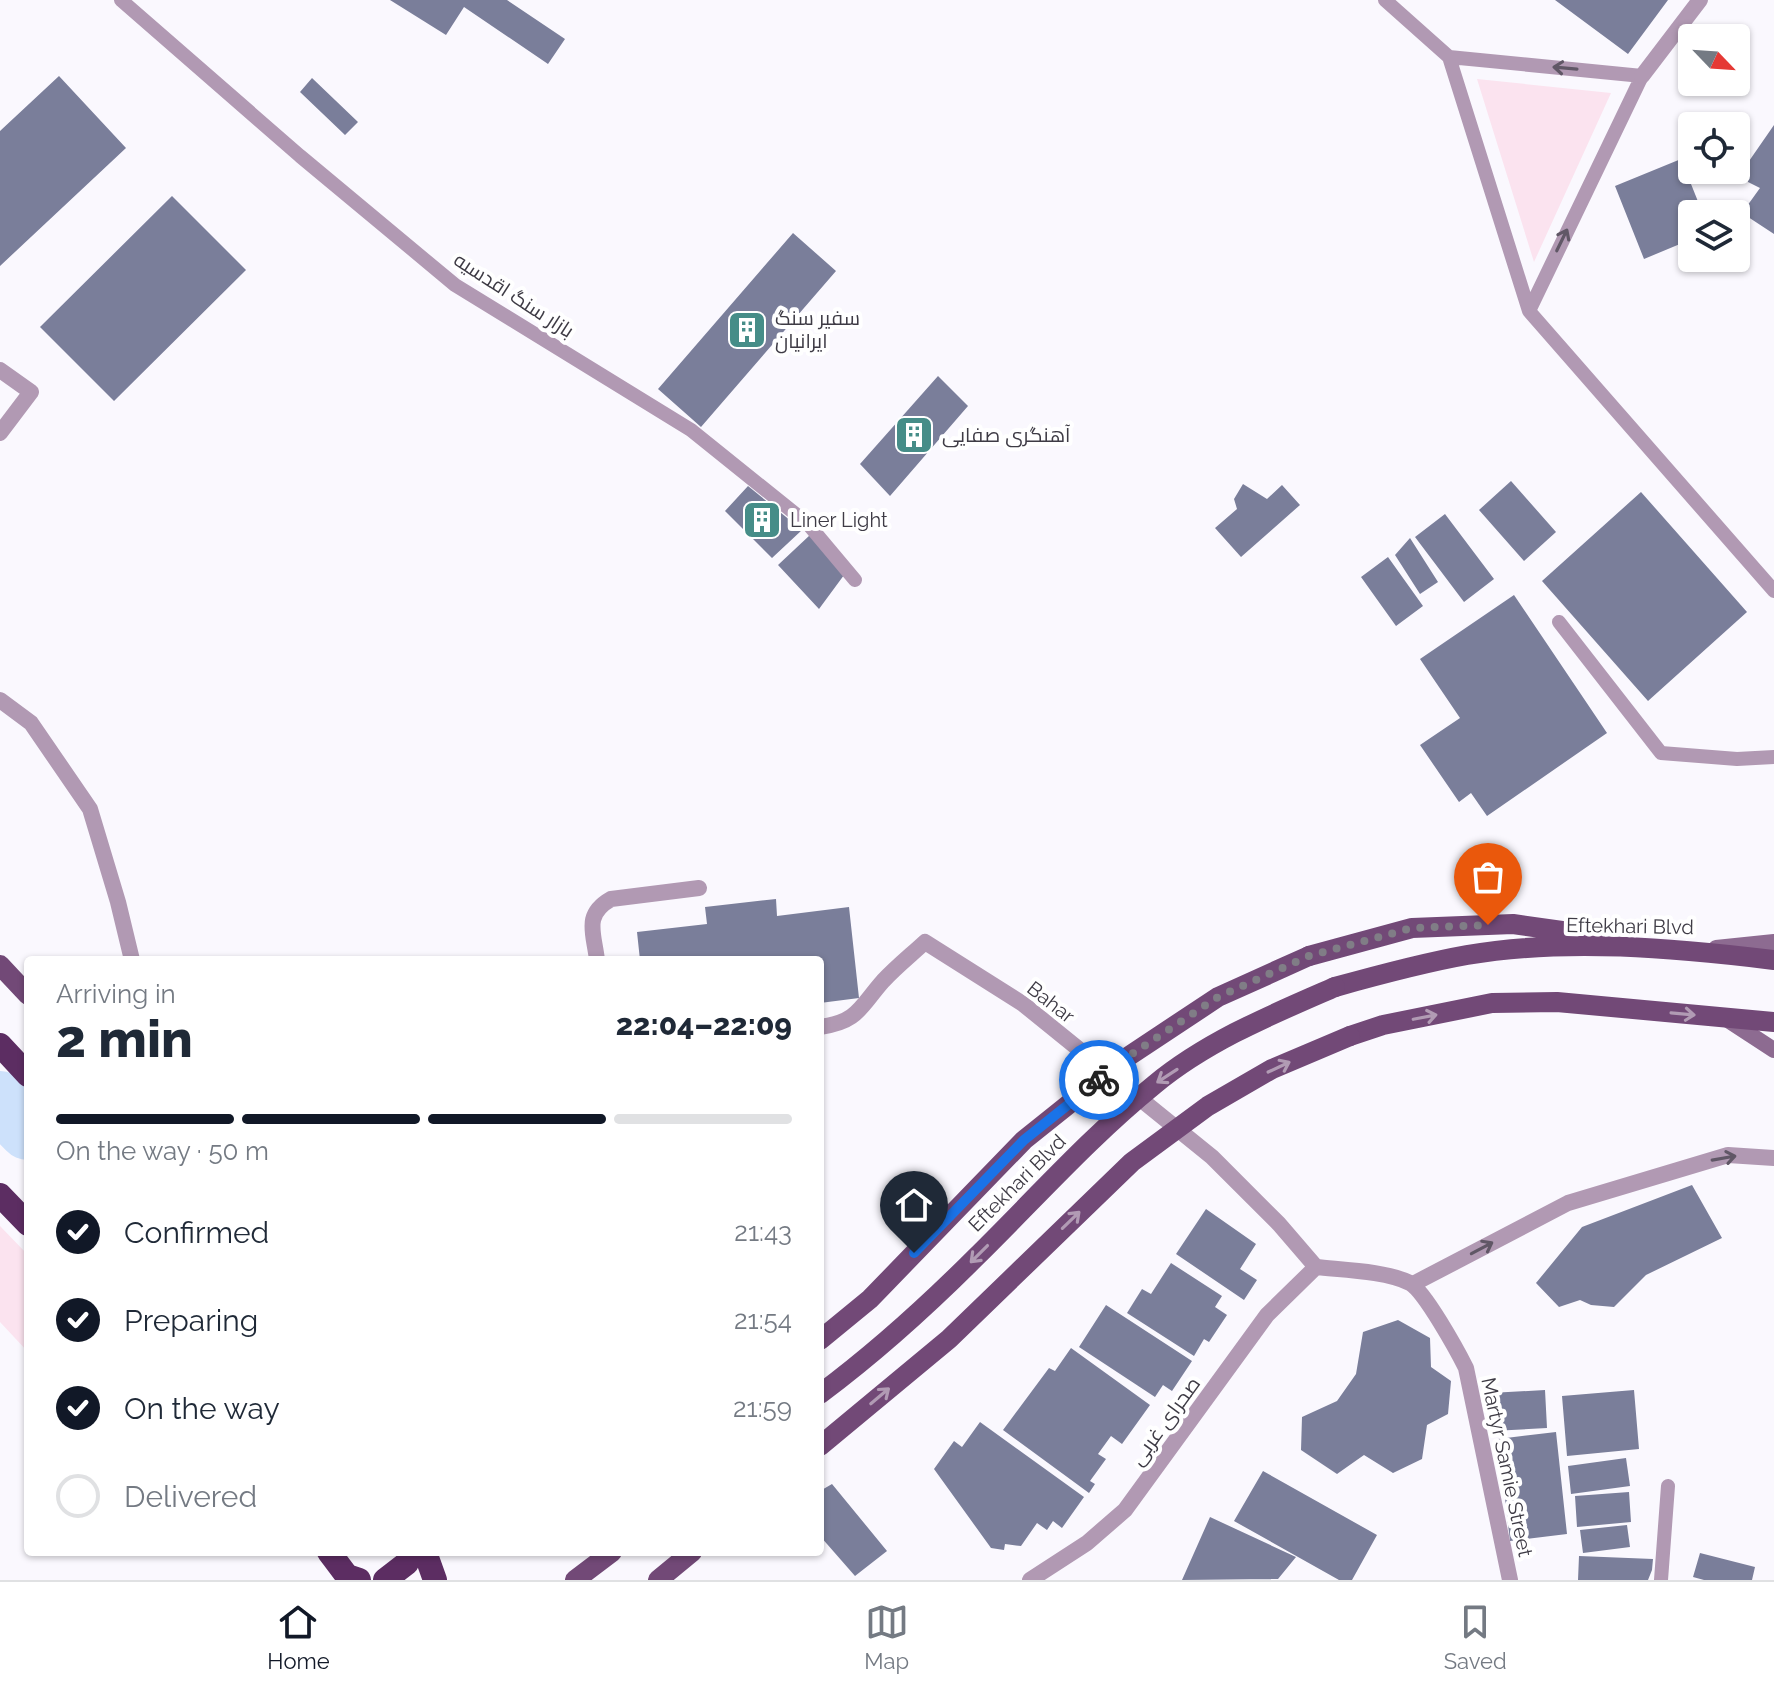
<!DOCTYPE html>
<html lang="en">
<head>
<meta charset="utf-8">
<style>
	body { margin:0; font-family:Raleway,Cairo,sans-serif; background:#f2f2f3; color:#1f2937; height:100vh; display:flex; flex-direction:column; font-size:30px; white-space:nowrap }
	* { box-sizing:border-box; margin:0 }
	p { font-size:26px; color:#747a83 }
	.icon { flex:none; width:44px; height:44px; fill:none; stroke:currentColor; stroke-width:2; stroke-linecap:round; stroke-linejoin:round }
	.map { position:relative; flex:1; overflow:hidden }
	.sheet { position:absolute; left:24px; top:956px; width:800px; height:600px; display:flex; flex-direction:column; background:#fff; border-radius:8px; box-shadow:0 2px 6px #0004 }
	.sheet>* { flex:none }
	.needle { width:52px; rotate:115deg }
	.controls { position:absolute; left:1678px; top:24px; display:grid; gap:16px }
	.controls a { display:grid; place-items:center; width:72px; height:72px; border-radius:8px; background:#fff; box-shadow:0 2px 6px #0004; font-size:40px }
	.pin { position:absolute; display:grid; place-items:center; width:68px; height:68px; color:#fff; margin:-82px -34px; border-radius:50% 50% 50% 0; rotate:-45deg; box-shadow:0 0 8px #0007 }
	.pin .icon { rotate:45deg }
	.courier { position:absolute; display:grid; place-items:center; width:80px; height:80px; margin:-40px; border:6px solid #1a73e8; border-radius:50%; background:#fff; color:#222; box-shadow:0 2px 10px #0007 }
	.summary em { font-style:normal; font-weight:800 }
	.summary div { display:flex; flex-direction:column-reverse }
	.summary { display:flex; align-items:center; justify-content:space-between; height:136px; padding:0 32px }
	h1 { font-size:52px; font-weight:800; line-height:60px }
	.bar { display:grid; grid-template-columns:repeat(4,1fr); gap:12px 8px; align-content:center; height:96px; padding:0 32px }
	.bar i { height:10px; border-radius:6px; background:#e0e1e3 }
	.bar .selected { background:#111827 }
	.bar p { grid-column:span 4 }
	ol { padding:0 32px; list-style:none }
	li { display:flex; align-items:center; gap:24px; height:88px }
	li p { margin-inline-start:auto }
	li .icon { padding:8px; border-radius:50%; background:#111827; color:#fff; stroke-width:4 }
	li:last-child { color:#747a83 }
	li i { width:44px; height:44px; border:4px solid #e0e1e3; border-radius:50% }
	.tab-bar { display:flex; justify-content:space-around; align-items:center; height:112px; border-top:2px solid #e0e1e3; background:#fff; font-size:22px; color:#747a83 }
	.tab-bar a { display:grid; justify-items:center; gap:4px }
	.tab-bar .selected { color:#111827 }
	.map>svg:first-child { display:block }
</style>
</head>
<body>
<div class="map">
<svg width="1774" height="1580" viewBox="0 0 1774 1580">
	<rect width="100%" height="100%" fill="#faf8fe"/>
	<path fill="#fbe3ef" d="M1477,79L1611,93L1534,262Z
		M0,1226L28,1255V1352L0,1322Z"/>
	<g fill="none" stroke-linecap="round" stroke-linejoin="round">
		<path stroke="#cde1fb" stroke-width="60" d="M0,1101L28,1130"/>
	</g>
	<path fill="#7a7e9a" d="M390,0H507L565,39L548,64L464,7L446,35Z
		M1555,0H1668L1628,54Z
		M59,76L126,148L0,266V131Z
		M312,78L358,122L345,135L300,92Z
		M1774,125V234L1742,213L1760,188L1738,177Z
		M1681,159L1703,214H1692V239L1644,259L1615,186Z
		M172,196L246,270L114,401L40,327Z
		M793,233L836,271L701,427L658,389Z
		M938,376L968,406L890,496L860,464Z
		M1511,481L1556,532L1524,561L1479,510Z
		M1243,484L1267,499L1282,485L1300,505L1241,557L1215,528L1237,509L1234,499Z
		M748,486L802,530L772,558L725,511Z
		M1641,492L1747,612L1648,701L1542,581Z
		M1445,514L1494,579L1464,602L1415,537Z
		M810,535L847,571L819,609L778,565Z
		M1410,538L1438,582L1420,594L1395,555Z
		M1388,557L1423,606L1396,626L1361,577Z
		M1514,595L1607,733L1487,816L1471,793L1459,802L1420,745L1460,718L1420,659Z
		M776,899L777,916L849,907L859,998L820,1003V960H640L637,932L707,924L705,907Z
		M1692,1185L1722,1238L1646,1275L1614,1307L1591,1305L1580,1300L1559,1307L1536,1283L1582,1227Z
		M1206,1209L1256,1244L1240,1269L1257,1280L1244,1300L1176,1254Z
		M1171,1263L1222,1296L1215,1307L1227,1315L1209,1342L1204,1339L1194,1356L1127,1313L1142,1289L1151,1294Z
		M1106,1305L1192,1361L1172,1391L1163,1385L1155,1397L1079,1347Z
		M1398,1320L1430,1338L1431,1367L1451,1381L1448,1414L1427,1425L1422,1459L1393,1473L1364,1455L1337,1474L1301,1450L1302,1417L1337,1401L1356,1374L1363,1332Z
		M1071,1348L1150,1405L1122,1444L1111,1436L1098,1454L1106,1459L1090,1481L1095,1484L1089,1493L1003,1430L1049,1368L1055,1371Z
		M1545,1390L1547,1428L1492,1431L1490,1393Z
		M1634,1390L1639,1449L1567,1456L1562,1396Z
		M980,1422L1084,1497L1062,1528L1053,1521L1047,1530L1037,1523L1021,1546L1005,1544L1004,1550L991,1548L934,1469L954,1441L962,1447Z
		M1556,1432L1567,1534L1510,1541L1498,1439Z
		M1626,1458L1630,1486L1571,1494L1568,1466Z
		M1263,1471L1377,1535L1352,1580H1339L1234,1521Z
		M832,1484L887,1551L855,1576L820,1536V1491Z
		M1629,1492L1631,1522L1577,1527L1575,1496Z
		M1210,1517L1296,1557L1278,1579L1182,1580Z
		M1627,1525L1630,1547L1583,1553L1580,1530Z
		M1700,1553L1755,1567L1752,1580H1704L1693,1577Z
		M1579,1556L1653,1559L1652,1570L1648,1580H1578Z"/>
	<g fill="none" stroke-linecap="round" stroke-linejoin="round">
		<path stroke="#b199b3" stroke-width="14" d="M121,0L300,156L455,285L691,430L808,524L855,580
			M1385,0L1449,57L1529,311L1774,591
			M1449,57L1642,76L1529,311
			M1559,622L1661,753L1737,759L1774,757
			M1661,1580L1668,1486"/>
		<path stroke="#b199b3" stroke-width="16" d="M1642,76L1700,0
			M0,370L31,392L0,433
			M0,700L31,723L90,809L118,902L132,960
			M597,960C594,933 583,915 611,899L699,888
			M820,1027C858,1022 860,1007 883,981C896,967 911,955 925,942L1023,1004L1212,1157L1279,1224L1316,1267
			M1316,1267C1343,1270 1386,1271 1410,1283C1425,1292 1457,1350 1466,1368L1510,1580
			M1413,1284L1568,1203L1728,1155L1774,1158
			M1030,1580L1087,1543L1125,1510L1267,1315L1316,1267"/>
		<path stroke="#8d6b91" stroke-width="16" d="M1716,948L1774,942
			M1725,1018L1774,1050"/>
		<path stroke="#724977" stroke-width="20" d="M1309,956L1412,928L1513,924L1562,931L1597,942
			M0,965L28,995
			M1335,987C1378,975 1422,963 1467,955C1566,938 1675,948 1774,960
			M1350,1036L1383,1025L1492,1003L1557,1002L1774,1022
			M575,1580L612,1552
			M658,1580L692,1552"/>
		<path stroke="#5c2d62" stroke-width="24" d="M0,1045L28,1075
			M0,1195L28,1224
			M329,1552L347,1576L359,1580
			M425,1552L435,1580
			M385,1580L407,1563L411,1552"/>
		<path stroke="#724977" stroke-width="20" d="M820,1340L870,1299L1024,1140L1129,1056L1218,997L1309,956
			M820,1394C875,1353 926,1307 975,1258C1034,1200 1090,1137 1154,1085C1207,1041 1273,1014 1335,987
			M820,1446L949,1339L1132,1162L1208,1106L1272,1069L1350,1036"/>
	</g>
	<defs><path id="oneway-shaft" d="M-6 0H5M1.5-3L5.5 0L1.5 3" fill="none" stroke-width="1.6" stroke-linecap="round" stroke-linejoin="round" transform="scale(2)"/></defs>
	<g stroke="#605766">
		<use href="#oneway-shaft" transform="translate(1565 68) rotate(-175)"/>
		<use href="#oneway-shaft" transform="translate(1562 240) rotate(-64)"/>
		<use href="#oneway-shaft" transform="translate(1724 1158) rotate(-10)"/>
		<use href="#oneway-shaft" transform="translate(1482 1248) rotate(-28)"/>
	</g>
	<g stroke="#b19bb4">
		<use href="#oneway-shaft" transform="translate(1683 1014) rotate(5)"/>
		<use href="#oneway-shaft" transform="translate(1425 1017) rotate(-11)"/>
		<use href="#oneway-shaft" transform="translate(1279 1067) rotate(-25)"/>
		<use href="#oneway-shaft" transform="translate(1167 1076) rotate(147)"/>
		<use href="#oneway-shaft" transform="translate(1071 1220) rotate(-44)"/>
		<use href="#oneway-shaft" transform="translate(979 1254) rotate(135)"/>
		<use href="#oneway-shaft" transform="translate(880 1396) rotate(-40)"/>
	</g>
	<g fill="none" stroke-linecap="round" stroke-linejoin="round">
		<path stroke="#807d86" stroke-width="8" stroke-dasharray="0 14.4" d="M1099,1080L1129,1056L1218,997L1309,956L1412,928L1488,925"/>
		<path stroke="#1a73e8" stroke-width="10" d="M914,1253L1024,1140L1099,1080"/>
	</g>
	<defs>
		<symbol id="building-square" viewBox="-11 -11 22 22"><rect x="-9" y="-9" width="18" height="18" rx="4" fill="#468d88" stroke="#fff"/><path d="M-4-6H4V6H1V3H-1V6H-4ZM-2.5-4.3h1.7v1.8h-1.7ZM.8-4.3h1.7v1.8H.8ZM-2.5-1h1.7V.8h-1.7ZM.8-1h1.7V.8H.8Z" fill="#fff"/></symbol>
	</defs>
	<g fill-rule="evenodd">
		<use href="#building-square" x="725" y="308" width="44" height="44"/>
		<use href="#building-square" x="892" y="413" width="44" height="44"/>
		<use href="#building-square" x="740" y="498" width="44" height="44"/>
	</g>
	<g text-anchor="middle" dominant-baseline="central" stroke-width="8" stroke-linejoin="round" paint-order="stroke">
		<g font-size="20" fill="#3e3b45" stroke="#fff">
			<text transform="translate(514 295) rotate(33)">بازار سنگ اقدسیه</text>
			<text transform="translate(1630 926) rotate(1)">Eftekhari Blvd</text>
			<text transform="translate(1051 1002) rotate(38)">Bahar</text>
			<text transform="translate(1017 1183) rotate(-45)">Eftekhari Blvd</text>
			<text transform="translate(1165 1421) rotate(-54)">صحرای غربی</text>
			<text transform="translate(1507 1467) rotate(78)">Martyr Samie Street</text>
		</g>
		<g font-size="20" fill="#3e3b45" stroke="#fff" text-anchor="start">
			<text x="775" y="318">سفیر سنگ<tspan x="775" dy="23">ایرانیان</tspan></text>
			<text x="942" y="435">آهنگری صفایی</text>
			<text x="790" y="520">Liner Light</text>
		</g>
	</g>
</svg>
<div class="controls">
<a><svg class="needle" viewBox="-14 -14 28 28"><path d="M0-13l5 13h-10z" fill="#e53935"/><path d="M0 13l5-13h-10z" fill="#747a83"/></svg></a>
<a><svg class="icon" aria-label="locate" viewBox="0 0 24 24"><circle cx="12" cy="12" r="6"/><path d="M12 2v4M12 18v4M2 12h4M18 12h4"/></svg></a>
<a><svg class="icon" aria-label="layers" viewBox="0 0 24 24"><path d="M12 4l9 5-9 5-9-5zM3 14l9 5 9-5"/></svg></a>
</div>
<div class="pin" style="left:1488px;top:925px;background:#ea580c"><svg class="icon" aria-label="bag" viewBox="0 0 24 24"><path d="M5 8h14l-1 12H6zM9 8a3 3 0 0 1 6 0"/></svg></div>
<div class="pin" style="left:914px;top:1253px;background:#1f2937"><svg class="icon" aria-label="home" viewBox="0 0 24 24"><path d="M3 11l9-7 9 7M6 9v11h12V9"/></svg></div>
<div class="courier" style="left:1099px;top:1080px"><svg class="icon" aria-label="bike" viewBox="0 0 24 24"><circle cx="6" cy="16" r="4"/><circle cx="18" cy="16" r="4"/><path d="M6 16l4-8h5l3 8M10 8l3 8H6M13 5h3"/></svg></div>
<section class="sheet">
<div class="summary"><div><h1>2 min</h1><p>Arriving in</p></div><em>22:04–22:09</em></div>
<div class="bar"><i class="selected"></i><i class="selected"></i><i class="selected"></i><i></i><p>On the way · 50 m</p></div>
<ol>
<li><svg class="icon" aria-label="check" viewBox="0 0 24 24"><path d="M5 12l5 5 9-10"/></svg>Confirmed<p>21:43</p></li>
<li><svg class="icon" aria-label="check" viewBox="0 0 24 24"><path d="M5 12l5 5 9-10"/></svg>Preparing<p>21:54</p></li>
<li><svg class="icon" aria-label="check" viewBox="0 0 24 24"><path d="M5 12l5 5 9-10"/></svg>On the way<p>21:59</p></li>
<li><i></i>Delivered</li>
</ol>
</section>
</div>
<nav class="tab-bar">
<a class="selected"><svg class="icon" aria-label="home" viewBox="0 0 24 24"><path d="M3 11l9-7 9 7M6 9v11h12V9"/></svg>Home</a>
<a><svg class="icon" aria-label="map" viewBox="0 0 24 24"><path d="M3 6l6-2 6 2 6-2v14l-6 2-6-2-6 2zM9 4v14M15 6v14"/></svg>Map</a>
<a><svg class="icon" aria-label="saved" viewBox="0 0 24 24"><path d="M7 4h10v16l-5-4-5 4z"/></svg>Saved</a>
</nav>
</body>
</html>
